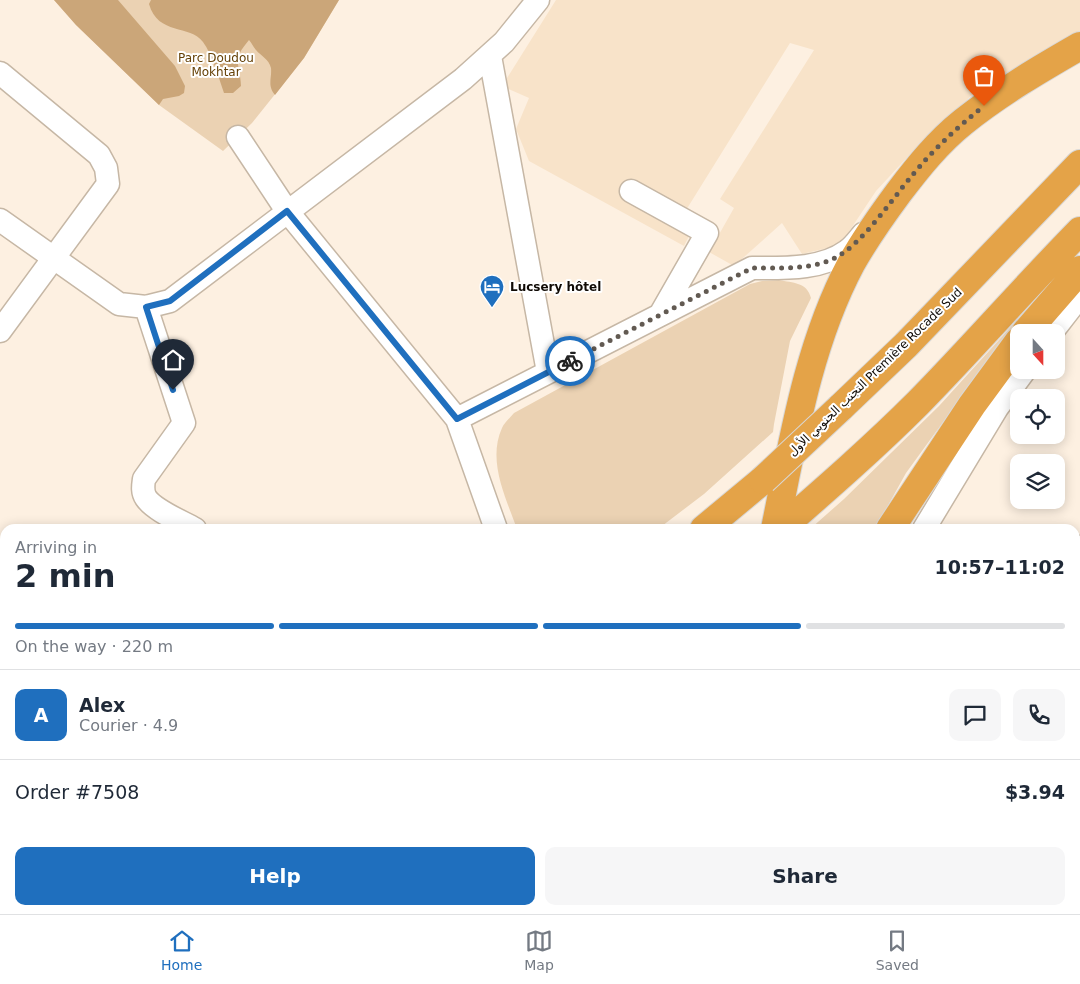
<!DOCTYPE html>
<html lang="en">
<head>
<meta charset="utf-8">
<style>
	body { margin:0; font-family:"DejaVu Sans",Cairo,sans-serif; background:#f6f6f7; color:#1f2937; height:100vh; display:flex; flex-direction:column; font-size:19px; white-space:nowrap }
	* { box-sizing:border-box; margin:0 }
	p { font-size:16px; color:#747a83 }
	.icon { flex:none; width:28px; height:28px; fill:none; stroke:currentColor; stroke-width:2; stroke-linecap:round; stroke-linejoin:round }
	.map { position:relative; flex:1; overflow:hidden }
	.drawer { position:absolute; left:0px; top:524px; width:1080px; height:391px; display:flex; flex-direction:column; background:#fff; border-radius:15px 15px 0 0; box-shadow:0 2px 12px #0003 }
	.drawer>* { flex:none }
	.needle { width:32px; rotate:159deg }
	.controls { position:absolute; left:1010px; top:324px; display:grid; gap:10px }
	.controls a { display:grid; place-items:center; width:55px; height:55px; border-radius:10px; background:#fff; box-shadow:0 2px 12px #0003; font-size:25px }
	.pin { position:absolute; display:grid; place-items:center; width:42px; height:42px; color:#fff; margin:-51px -21px; border-radius:50% 50% 50% 0; rotate:-45deg; box-shadow:0 0 5px #0007 }
	.pin .icon { rotate:45deg }
	.courier { position:absolute; display:grid; place-items:center; width:50px; height:50px; margin:-25px; border:4px solid #1f6fbe; border-radius:50%; background:#fff; color:#222; box-shadow:0 1px 6px #0007 }
	.head em { font-style:normal; font-weight:700 }
	.head div { display:flex; flex-direction:column-reverse }
	.head { display:flex; align-items:center; justify-content:space-between; height:85px; padding:0 15px }
	h1 { font-size:32px; font-weight:700; line-height:38px }
	.bar { display:grid; grid-template-columns:repeat(4,1fr); gap:8px 5px; align-content:center; height:60px; padding:0 15px }
	.bar i { height:6px; border-radius:4px; background:#e0e1e3 }
	.bar .selected { background:#1f6fbe }
	.bar p { grid-column:span 4 }
	.line { display:flex; align-items:center; gap:12px; padding:0 15px; border-top:1px solid #e0e1e3 }
	.line div { flex:1 }
	.round { display:grid; place-items:center; flex:none; width:52px; height:52px; border-radius:10px; background:#f6f6f7 }
	.primary-button { display:flex; gap:10px; margin-top:auto; padding:10px 15px }
	.primary-button a { flex:1; height:58px; border-radius:10px; background:#1f6fbe; color:#fff; font-size:20px; font-weight:700; line-height:58px; text-align:center }
	.primary-button a+a { background:#f6f6f7; color:#1f2937 }
	.dock { display:flex; justify-content:space-around; align-items:center; height:70px; border-top:1px solid #e0e1e3; background:#fff; font-size:14px; color:#747a83 }
	.dock a { display:grid; justify-items:center; gap:2px }
	.dock .selected { color:#1f6fbe }
	.map>svg:first-child { display:block }
</style>
</head>
<body>
<div class="map">
<svg width="1080" height="914" viewBox="0 0 1080 914">
	<rect width="100%" height="100%" fill="#fdf0e1"/>
	<path fill="#f8e3c9" d="M556,0H1080V31L972,95L926,137L876,191L840,245L802,254L782,223L734,266L709,252L734,208L720,199L814,50L790,43L683,215L696,222L684,246L529,161L516,129L529,98L502,86Z"/>
	<path fill="#ebd2b3" d="M54,0H339L304,58L252,123L223,151L159,105L76,25Z
		M779,280C793,283 807,282 811,298L790,341L774,424L773,432L704,494L658,529H517C506,498 487,461 502,428C504,423 510,418 514,413L750,284L762,281Z
		M1018,319L906,473L875,529H810L844,499L939,406Z
		M1080,672V914H1025L1024,910H1075V674Z
		M0,835H5V892L0,891Z
		M89,910H216L224,914H108Z
		M498,910H667L666,914H501Z
		M764,910H966V914H763Z"/>
	<path fill="#cba679" d="M54,0H118L175,66L185,86L184,93L179,96L163,99L159,105L76,25Z
		M151,0H339L304,58L275,95C267,85 272,79 271,68C269,59 261,56 256,50C253,47 252,43 249,40C231,61 240,63 241,86L233,93H224C219,79 212,54 203,42C190,24 158,36 149,4Z"/>
	<g fill="none" stroke-linecap="round" stroke-linejoin="round">
		<defs>
			<path id="minor" d="M490,56L548,372
				M0,73L99,155L106,168L108,184L0,331
				M238,137L287,211L457,419L496,529
				M631,191L707,233L660,315
				M0,220L119,304L146,307L170,301L463,79L504,42L538,0
				M146,307L184,423L144,479C143,486 142,492 146,498C155,511 181,521 195,529
				M1052,332L1080,296
				M457,419L752,268C783,268 821,270 847,251C853,247 858,240 863,234
				M924,529L997,408L1025,370
				M1075,547H1080
				M1075,784L1080,787"/>
			<path id="highway" d="M1026,332L1080,270
				M840,408L906,345L1080,164
				M704,529L763,480
				M775,529C793,440 808,345 851,264C865,239 882,215 899,192C918,167 938,142 963,122C999,93 1040,69 1080,46
				M780,529C827,488 874,447 918,403C973,347 1025,287 1080,231
				M890,529L972,405L1019,341
				M0,737L5,740
				M0,819H5
				M0,899L5,900
				M52,910L70,914
				M277,910L286,914
				M488,910L491,914
				M1008,910L1009,914
				M698,914L699,910
				M750,914L752,910
				M974,914V910"/>
		</defs>
		<use href="#minor" stroke="#c6b7a5" stroke-width="25"/>
		<use href="#highway" stroke="#d9d8d7" stroke-width="30"/>
		<use href="#minor" stroke="#fff" stroke-width="22"/>
		<use href="#highway" stroke="#e4a348" stroke-width="28"/>
		<defs>
			<path id="highway-bridge" d="M763,480L840,408"/>
		</defs>
		<use href="#highway-bridge" stroke="#d9d8d7" stroke-width="30" stroke-linecap="butt"/>
		<use href="#highway-bridge" stroke="#e4a348" stroke-width="28"/>
	</g>
	<g fill="none" stroke-linecap="round" stroke-linejoin="round">
		<path stroke="#625a52" stroke-width="5" stroke-dasharray="0 9" d="M570,361L752,268C779,268 811,270 835,258C862,244 890,202 910,178C932,151 956,128 984,106"/>
		<path stroke="#1f6fbe" stroke-width="6" d="M173,390L146,307L170,301L287,211L457,419L570,361"/>
	</g>
	<defs>
		<symbol id="hotel-pin" viewBox="-11 -11 22 30"><path d="M0 17L-7.5 6A9.5 9.5 0 1 1 7.5 6Z" fill="#1f6fbe" stroke="#fff"/><path d="M-6-4.5h1.5V1H6V5H4.5V3h-9V5H-6ZM-4 0a1.8 1.8 0 1 1 3.6 0ZM.5 0V-2.5h3Q6-2.5 6 0Z" fill="#fff"/></symbol>
	</defs>
	<g fill-rule="evenodd">
		<use href="#hotel-pin" x="478" y="273" width="28" height="38"/>
	</g>
	<g text-anchor="middle" dominant-baseline="central" stroke-width="4" stroke-linejoin="round" paint-order="stroke">
		<g font-size="12" fill="#664208" stroke="#fff">
			<text x="216" y="58">Parc Doudou<tspan x="216" dy="14">Mokhtar</tspan></text>
		</g>
		<g font-size="12" font-weight="bold" fill="#0f0a05" stroke="#fff" text-anchor="start">
			<text x="510" y="287">Lucsery hôtel</text>
		</g>
		<g font-size="12" fill="#0f0a05" stroke="#fff">
			<text transform="translate(875 372) rotate(-44)">التجنب الجنوبي الأول Première Rocade Sud</text>
		</g>
	</g>
</svg>
<div class="controls">
<a><svg class="needle" viewBox="-14 -14 28 28"><path d="M0-13l5 13h-10z" fill="#e53935"/><path d="M0 13l5-13h-10z" fill="#747a83"/></svg></a>
<a><svg class="icon" aria-label="locate" viewBox="0 0 24 24"><circle cx="12" cy="12" r="6"/><path d="M12 2v4M12 18v4M2 12h4M18 12h4"/></svg></a>
<a><svg class="icon" aria-label="layers" viewBox="0 0 24 24"><path d="M12 4l9 5-9 5-9-5zM3 14l9 5 9-5"/></svg></a>
</div>
<div class="pin" style="left:984px;top:106px;background:#ea580c"><svg class="icon" aria-label="bag" viewBox="0 0 24 24"><path d="M5 8h14l-1 12H6zM9 8a3 3 0 0 1 6 0"/></svg></div>
<div class="pin" style="left:173px;top:390px;background:#1f2937"><svg class="icon" aria-label="home" viewBox="0 0 24 24"><path d="M3 11l9-7 9 7M6 9v11h12V9"/></svg></div>
<div class="courier" style="left:570px;top:361px"><svg class="icon" aria-label="bike" viewBox="0 0 24 24"><circle cx="6" cy="16" r="4"/><circle cx="18" cy="16" r="4"/><path d="M6 16l4-8h5l3 8M10 8l3 8H6M13 5h3"/></svg></div>
<section class="drawer">
<div class="head"><div><h1>2 min</h1><p>Arriving in</p></div><em>10:57–11:02</em></div>
<div class="bar"><i class="selected"></i><i class="selected"></i><i class="selected"></i><i></i><p>On the way · 220 m</p></div>
<div class="line" style="height:90px"><b class="round" style="background:#1f6fbe;color:#fff">A</b><div><b>Alex</b><p>Courier · 4.9</p></div><a class="round"><svg class="icon" aria-label="chat" viewBox="0 0 24 24"><path d="M4 5h16v11H9l-5 4z"/></svg></a><a class="round"><svg class="icon" aria-label="phone" viewBox="0 0 24 24"><path d="M5 4h4l2 5-3 2q2 4 5 5l2-3 5 2v4C11 20 4 13 5 4z"/></svg></a></div>
<div class="line" style="height:65px"><div>Order #7508</div><b>$3.94</b></div>
<div class="primary-button"><a>Help</a><a>Share</a></div>
</section>
</div>
<nav class="dock">
<a class="selected"><svg class="icon" aria-label="home" viewBox="0 0 24 24"><path d="M3 11l9-7 9 7M6 9v11h12V9"/></svg>Home</a>
<a><svg class="icon" aria-label="map" viewBox="0 0 24 24"><path d="M3 6l6-2 6 2 6-2v14l-6 2-6-2-6 2zM9 4v14M15 6v14"/></svg>Map</a>
<a><svg class="icon" aria-label="saved" viewBox="0 0 24 24"><path d="M7 4h10v16l-5-4-5 4z"/></svg>Saved</a>
</nav>
</body>
</html>
